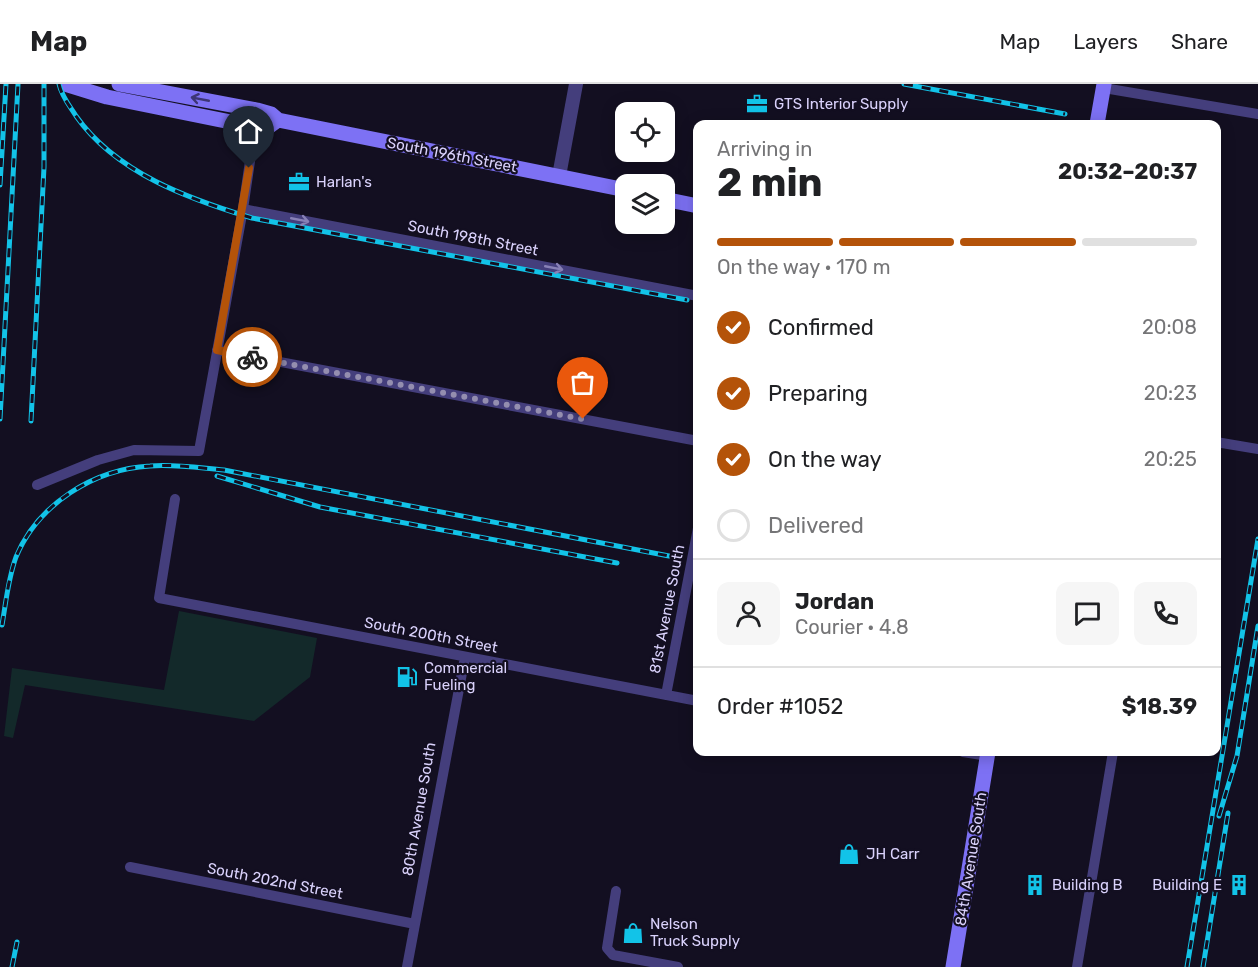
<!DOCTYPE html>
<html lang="en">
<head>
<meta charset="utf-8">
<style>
	body { margin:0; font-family:Rubik,sans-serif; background:#f6f6f6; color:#202124; height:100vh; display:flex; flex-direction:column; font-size:22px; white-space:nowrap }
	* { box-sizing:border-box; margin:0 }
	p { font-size:20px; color:#757577 }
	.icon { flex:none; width:33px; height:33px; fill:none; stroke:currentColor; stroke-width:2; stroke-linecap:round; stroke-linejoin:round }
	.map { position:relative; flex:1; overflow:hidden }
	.details { position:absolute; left:693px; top:36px; width:528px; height:636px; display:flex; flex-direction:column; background:#fff; border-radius:12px; box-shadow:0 3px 15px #0003 }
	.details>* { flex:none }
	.tools { position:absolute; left:615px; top:18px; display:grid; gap:12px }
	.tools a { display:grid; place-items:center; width:60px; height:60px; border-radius:12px; background:#fff; box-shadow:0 3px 15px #0003; font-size:30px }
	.pin { position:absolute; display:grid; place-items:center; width:51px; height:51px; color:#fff; margin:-62px -26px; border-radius:50% 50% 50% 0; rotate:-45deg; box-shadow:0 0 6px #0007 }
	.pin .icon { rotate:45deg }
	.courier { position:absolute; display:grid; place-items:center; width:60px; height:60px; margin:-30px; border:4px solid #b45309; border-radius:50%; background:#fff; color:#222; box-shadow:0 2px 8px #0007 }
	.overview em { font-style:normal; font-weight:700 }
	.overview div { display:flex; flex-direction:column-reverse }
	.overview { display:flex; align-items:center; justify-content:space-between; height:102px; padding:0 24px }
	h1 { font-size:39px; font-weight:700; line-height:45px }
	.bar { display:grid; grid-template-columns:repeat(4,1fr); gap:9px 6px; align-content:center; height:72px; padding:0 24px }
	.bar i { height:8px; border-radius:4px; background:#e0e0e0 }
	.bar .selected { background:#b45309 }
	.bar p { grid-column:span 4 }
	.line { display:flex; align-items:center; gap:15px; padding:0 24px; border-top:2px solid #e0e0e0 }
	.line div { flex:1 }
	.round { display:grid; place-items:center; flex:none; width:63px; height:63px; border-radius:12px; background:#f6f6f6 }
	ol { padding:0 24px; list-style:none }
	li { display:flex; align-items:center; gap:18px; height:66px }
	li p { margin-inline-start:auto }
	li .icon { padding:6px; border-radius:50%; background:#b45309; color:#fff; stroke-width:4 }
	li:last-child { color:#757577 }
	li i { width:33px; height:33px; border:3px solid #e0e0e0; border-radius:50% }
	header { display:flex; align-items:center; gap:36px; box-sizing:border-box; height:84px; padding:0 30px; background:#fff; border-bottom:2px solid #e0e0e0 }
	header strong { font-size:28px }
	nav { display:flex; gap:33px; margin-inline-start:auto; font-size:21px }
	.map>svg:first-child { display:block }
</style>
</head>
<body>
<header>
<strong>Map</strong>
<nav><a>Map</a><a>Layers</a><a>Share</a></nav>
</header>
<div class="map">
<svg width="1258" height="883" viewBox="0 0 1258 883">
	<rect width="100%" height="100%" fill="#130f21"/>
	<path fill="#13292a" d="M179,527L317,554L310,593L254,637L25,601L13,654L4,652L12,584L164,606Z"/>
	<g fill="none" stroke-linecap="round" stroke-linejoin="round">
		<path stroke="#443e7c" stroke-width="10" d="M1104,4L1258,30
			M243,125L698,212
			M217,266L698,357
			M1216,358L1258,365
			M37,401L98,376L134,366L199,367L243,125L255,43
			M175,415L159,514L698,617
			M666,611L698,444
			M963,668L988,672
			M130,783L415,840
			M616,807L607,864L613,871L678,883
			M407,883L465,573
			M1077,883L1113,668"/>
		<path stroke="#443e7c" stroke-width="14" d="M559,92L576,0"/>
		<path stroke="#7d71f4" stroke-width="15" d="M65,0L107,13L255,43L267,44L278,36
			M119,0L257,26L271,30L278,36L626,106
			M1097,40L1104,0
			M664,115L698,122
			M953,883L988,668"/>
		<defs>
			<path id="rail" d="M59,0C62,13 69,21 76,32C116,89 189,115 252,134L687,216
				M904,0L1065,30
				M0,101L6,0
				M0,335L18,0
				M31,337L44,83V0
				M217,392L320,423L617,479
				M2,541C6,518 8,495 16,473C38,420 94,385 150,382C175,380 200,384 224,386L669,472
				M1219,732L1237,672L1258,542
				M12,883L17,858
				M1187,883L1258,455
				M1203,883L1228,729"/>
		</defs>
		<use href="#rail" stroke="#12c3e8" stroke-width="5"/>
		<use href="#rail" stroke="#130f21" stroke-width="3" stroke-dasharray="9" stroke-linecap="butt"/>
	</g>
	<defs><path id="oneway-shaft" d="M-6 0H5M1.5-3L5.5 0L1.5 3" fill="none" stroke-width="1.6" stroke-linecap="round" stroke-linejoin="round" transform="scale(1.5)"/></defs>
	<use stroke="#3d3675" href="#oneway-shaft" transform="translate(200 15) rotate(-169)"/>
	<g stroke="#8881b6">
		<use href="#oneway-shaft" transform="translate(300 136) rotate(11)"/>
		<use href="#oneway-shaft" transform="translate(554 184) rotate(11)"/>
	</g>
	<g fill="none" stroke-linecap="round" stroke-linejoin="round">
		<path stroke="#948eaf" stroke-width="6" stroke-dasharray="0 10.8" d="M252,273L583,335"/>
		<path stroke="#b45309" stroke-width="8" d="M249,84L217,266L252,273"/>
	</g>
	<defs>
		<symbol id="office-bare" viewBox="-9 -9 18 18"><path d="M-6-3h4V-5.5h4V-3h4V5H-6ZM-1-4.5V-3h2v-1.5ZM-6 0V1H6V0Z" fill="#12c3e8" stroke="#130f21" stroke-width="2.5" paint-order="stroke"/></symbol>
		<symbol id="fuel-bare" viewBox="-9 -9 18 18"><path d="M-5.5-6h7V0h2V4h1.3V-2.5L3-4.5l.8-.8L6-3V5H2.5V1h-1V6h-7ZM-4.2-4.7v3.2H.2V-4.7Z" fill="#12c3e8" stroke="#130f21" stroke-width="2.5" paint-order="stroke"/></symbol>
		<symbol id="shop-bare" viewBox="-9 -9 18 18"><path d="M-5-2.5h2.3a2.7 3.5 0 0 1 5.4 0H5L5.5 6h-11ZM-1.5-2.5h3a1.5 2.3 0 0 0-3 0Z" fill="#12c3e8" stroke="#130f21" stroke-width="2.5" paint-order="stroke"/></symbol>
		<symbol id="building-bare" viewBox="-9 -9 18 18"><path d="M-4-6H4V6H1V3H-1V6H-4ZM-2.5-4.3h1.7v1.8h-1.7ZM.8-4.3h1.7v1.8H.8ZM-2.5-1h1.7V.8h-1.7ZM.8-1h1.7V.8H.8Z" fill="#12c3e8" stroke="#130f21" stroke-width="2.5" paint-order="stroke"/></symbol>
	</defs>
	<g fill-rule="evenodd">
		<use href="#office-bare" x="742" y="5" width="30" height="30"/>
		<use href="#office-bare" x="284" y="83" width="30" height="30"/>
		<use href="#fuel-bare" x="392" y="578" width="30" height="30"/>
		<use href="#shop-bare" x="834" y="755" width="30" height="30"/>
		<use href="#building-bare" x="1020" y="786" width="30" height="30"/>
		<use href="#building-bare" x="1224" y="786" width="30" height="30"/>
		<use href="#shop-bare" x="618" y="834" width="30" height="30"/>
	</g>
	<g text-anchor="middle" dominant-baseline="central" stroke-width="4.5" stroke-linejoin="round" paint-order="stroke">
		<g font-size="15" fill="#dad2fc" stroke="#130f21" text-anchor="start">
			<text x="774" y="20">GTS Interior Supply</text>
			<text x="316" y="98">Harlan's</text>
			<text x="424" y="584">Commercial<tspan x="424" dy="17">Fueling</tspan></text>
			<text x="866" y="770">JH Carr</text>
			<text x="1052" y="801">Building B</text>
			<text x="1222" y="801" text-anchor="end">Building E</text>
			<text x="650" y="840">Nelson<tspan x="650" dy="17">Truck Supply</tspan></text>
		</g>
		<g font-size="15" fill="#dad2fc" stroke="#130f21">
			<text transform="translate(452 71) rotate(11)">South 196th Street</text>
			<text transform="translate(473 154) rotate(11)">South 198th Street</text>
			<text transform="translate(667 525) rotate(-79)">81st Avenue South</text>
			<text transform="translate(431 551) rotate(11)">South 200th Street</text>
			<text transform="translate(419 725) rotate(-80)">80th Avenue South</text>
			<text transform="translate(971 775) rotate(-81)">84th Avenue South</text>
			<text transform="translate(275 797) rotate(11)">South 202nd Street</text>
		</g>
	</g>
</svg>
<div class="tools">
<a><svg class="icon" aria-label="locate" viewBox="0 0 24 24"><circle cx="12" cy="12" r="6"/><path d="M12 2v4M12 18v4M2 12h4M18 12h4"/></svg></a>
<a><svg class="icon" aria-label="layers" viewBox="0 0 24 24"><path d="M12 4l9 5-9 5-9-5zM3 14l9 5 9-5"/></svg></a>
</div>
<div class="pin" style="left:583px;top:335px;background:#ea580c"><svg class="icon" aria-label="bag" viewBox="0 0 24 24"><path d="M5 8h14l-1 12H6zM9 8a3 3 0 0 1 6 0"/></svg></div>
<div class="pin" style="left:249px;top:84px;background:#1f2937"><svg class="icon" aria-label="home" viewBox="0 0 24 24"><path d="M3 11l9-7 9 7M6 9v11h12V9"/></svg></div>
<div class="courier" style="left:252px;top:273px"><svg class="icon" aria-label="bike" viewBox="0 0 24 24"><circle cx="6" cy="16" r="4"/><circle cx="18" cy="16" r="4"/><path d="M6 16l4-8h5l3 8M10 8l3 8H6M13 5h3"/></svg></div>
<section class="details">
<div class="overview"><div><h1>2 min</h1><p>Arriving in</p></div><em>20:32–20:37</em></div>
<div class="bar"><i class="selected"></i><i class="selected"></i><i class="selected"></i><i></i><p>On the way · 170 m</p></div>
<ol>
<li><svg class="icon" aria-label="check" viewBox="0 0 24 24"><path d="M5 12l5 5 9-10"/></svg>Confirmed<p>20:08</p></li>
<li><svg class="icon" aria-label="check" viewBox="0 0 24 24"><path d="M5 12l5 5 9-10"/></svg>Preparing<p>20:23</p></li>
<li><svg class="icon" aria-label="check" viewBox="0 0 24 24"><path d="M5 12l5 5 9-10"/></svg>On the way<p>20:25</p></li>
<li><i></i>Delivered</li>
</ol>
<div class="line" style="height:108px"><a class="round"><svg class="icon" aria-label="person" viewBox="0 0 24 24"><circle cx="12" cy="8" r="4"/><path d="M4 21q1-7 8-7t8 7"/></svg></a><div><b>Jordan</b><p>Courier · 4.8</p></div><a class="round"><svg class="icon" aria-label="chat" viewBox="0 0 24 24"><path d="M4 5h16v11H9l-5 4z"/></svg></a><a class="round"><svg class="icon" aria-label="phone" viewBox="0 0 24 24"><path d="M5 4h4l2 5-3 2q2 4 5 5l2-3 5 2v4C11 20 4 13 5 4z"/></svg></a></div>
<div class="line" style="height:78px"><div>Order #1052</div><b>$18.39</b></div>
</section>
</div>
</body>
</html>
